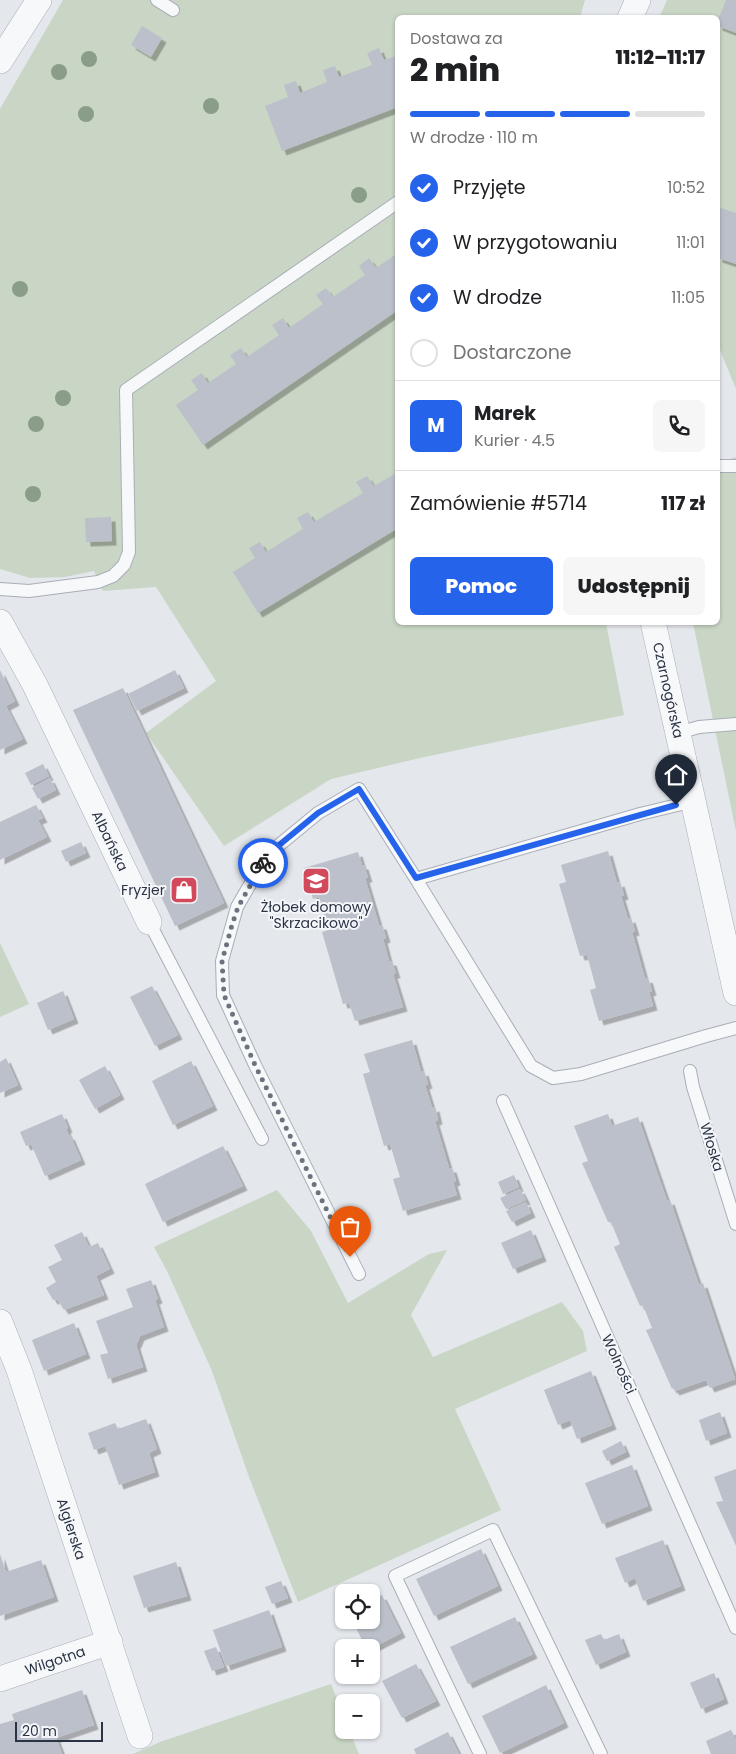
<!DOCTYPE html>
<html lang="pl">
<head>
<meta charset="utf-8">
<style>
	body { margin:0; font-family:Poppins,sans-serif; background:#f6f6f6; color:#202124; height:100vh; display:flex; flex-direction:column; font-size:19px; white-space:nowrap }
	* { box-sizing:border-box; margin:0 }
	p { font-size:16px; color:#757577 }
	.icon { flex:none; width:28px; height:28px; fill:none; stroke:currentColor; stroke-width:2; stroke-linecap:round; stroke-linejoin:round }
	.map { position:relative; flex:1; overflow:hidden }
	.sheet { position:absolute; left:395px; top:15px; width:325px; height:610px; display:flex; flex-direction:column; background:#fff; border-radius:8px; box-shadow:0 1px 4px #0004 }
	.sheet>* { flex:none }
	.controls { position:absolute; left:335px; top:1584px; display:grid; gap:10px }
	.controls a { display:grid; place-items:center; width:45px; height:45px; border-radius:8px; background:#fff; box-shadow:0 1px 4px #0004; font-size:25px }
	.scale { position:absolute; left:15px; bottom:12px; width:88px; box-sizing:border-box; padding-left:5px; border:2px solid #2b3445; border-top:0; font-size:14px; line-height:18px; white-space:nowrap; color:#2b3445; -webkit-text-stroke:4px #f4f6f9; paint-order:stroke }
	.pin { position:absolute; display:grid; place-items:center; width:42px; height:42px; color:#fff; margin:-51px -21px; border-radius:50% 50% 50% 0; rotate:-45deg; box-shadow:0 0 5px #0007 }
	.pin .icon { rotate:45deg }
	.courier { position:absolute; display:grid; place-items:center; width:50px; height:50px; margin:-25px; border:4px solid #2563eb; border-radius:50%; background:#fff; color:#222; box-shadow:0 1px 6px #0007 }
	.overview em { font-style:normal; font-weight:800 }
	.overview div { display:flex; flex-direction:column-reverse }
	.overview { display:flex; align-items:center; justify-content:space-between; height:85px; padding:0 15px }
	h1 { font-size:32px; font-weight:800; line-height:38px }
	.bar { display:grid; grid-template-columns:repeat(4,1fr); gap:8px 5px; align-content:center; height:60px; padding:0 15px }
	.bar i { height:6px; border-radius:4px; background:#e0e0e0 }
	.bar .selected { background:#2563eb }
	.bar p { grid-column:span 4 }
	.line { display:flex; align-items:center; gap:12px; padding:0 15px; border-top:1px solid #e0e0e0 }
	.line div { flex:1 }
	.round { display:grid; place-items:center; flex:none; width:52px; height:52px; border-radius:8px; background:#f6f6f6 }
	ol { padding:0 15px; list-style:none }
	li { display:flex; align-items:center; gap:15px; height:55px }
	li p { margin-inline-start:auto }
	li .icon { padding:5px; border-radius:50%; background:#2563eb; color:#fff; stroke-width:4 }
	li:last-child { color:#757577 }
	li i { width:28px; height:28px; border:2px solid #e0e0e0; border-radius:50% }
	.action { display:flex; gap:10px; margin-top:auto; padding:10px 15px }
	.action a { flex:1; height:58px; border-radius:8px; background:#2563eb; color:#fff; font-size:20px; font-weight:800; line-height:58px; text-align:center }
	.action a+a { background:#f6f6f6; color:#202124 }
	.map>svg:first-child { display:block }
</style>
</head>
<body>
<div class="map">
<svg width="736" height="1754" viewBox="0 0 736 1754">
	<defs>
		<filter id="shadow"><feDropShadow dx="4.5" dy="4.5" stdDeviation="0" flood-color="#0004"/></filter>
	</defs>
	<rect width="100%" height="100%" fill="#e4e7ec"/>
	<path fill="#c9d6c5" d="M63,0H585L580,17L398,18V622L606,623L624,715L420,758L331,779L224,846L146,733L216,681L156,587L103,591L94,571L65,577L30,578L0,569V109Z
		M667,0H736V389L718,345V18H659Z
		M736,457V831L693,623L718,622V463Z
		M0,943L29,1004L0,1017Z
		M277,1190L311,1231L348,1303L429,1254L447,1250L411,1315L433,1357L562,1302L583,1331L587,1351L455,1409L501,1510L298,1602L249,1477L212,1371L167,1271L154,1247Z
		M331,1684L344,1716V1730H349L359,1754H133L160,1742Z"/>
	<path fill="#bbc0ca" filter="url(#shadow)" d="M726,0H736V33L718,26V20Z
		M142,26L162,38L151,57L131,45Z
		M379,48L384,60L398,55V107L282,151L265,106L288,97L284,85L296,81L300,93L327,82L323,70L335,66L339,77L372,65L367,53Z
		M718,207L736,213V264L718,258Z
		M398,253V310L203,445L176,405L198,390L191,380L202,373L208,383L236,364L230,355L241,348L247,357L279,335L272,325L283,318L289,328L323,304L316,295L326,288L333,297L365,275L359,266L369,258L376,268Z
		M398,472V528L258,613L233,572L255,558L249,548L260,542L266,552L303,529L297,518L308,512L314,522L363,493L356,482L367,476L374,486Z
		M111,517L112,541L86,542L85,518Z
		M0,670L15,701L6,706L23,739L0,750Z
		M175,670L184,688L137,711L128,694Z
		M123,688L224,903L175,926L73,710Z
		M43,764L49,776L31,785L25,773Z
		M50,778L56,790L38,799L32,788Z
		M36,805L43,818L38,820L47,837L0,860V822Z
		M81,842L86,853L66,862L61,851Z
		M608,851L617,883L620,882L624,895L621,896L628,919L631,918L635,931L632,932L645,979L648,978L652,991L649,992L653,1006L599,1021L590,990L596,988L587,955L580,956L559,884L566,882L561,865Z
		M358,852L362,865H364L368,878H365L379,925H382L386,938L383,939L389,961H392L396,974H393L403,1007L355,1021L349,1003L343,1004L322,932L328,930L319,897L313,899L304,868Z
		M152,986L178,1035L155,1046L130,997Z
		M63,991L74,1019L48,1030L37,1003Z
		M412,1040L421,1072L424,1071L428,1084L425,1085L432,1108L435,1107L438,1120L435,1121L449,1168H452L456,1181L453,1182L457,1195L403,1211L393,1179L400,1177L390,1144L384,1146L363,1074L370,1072L364,1054Z
		M6,1058L18,1085L0,1093V1062Z
		M191,1061L213,1106L173,1125L152,1081Z
		M105,1066L120,1095L95,1109L79,1080Z
		M62,1114L68,1128L66,1129L69,1136L70,1135L81,1160L45,1176L31,1144L26,1146L20,1132Z
		M608,1114L612,1126L638,1117L667,1201L670,1200L699,1285L703,1283L735,1379L710,1388L706,1380L675,1391L673,1388L672,1389L646,1330L652,1328L643,1305L640,1306L614,1247L620,1244L611,1222H608L582,1163L588,1161L574,1126Z
		M223,1146L243,1186L163,1222L145,1184Z
		M514,1175L519,1187L503,1194L498,1182Z
		M520,1189L526,1200L506,1209L500,1198Z
		M526,1202L531,1213L512,1222L506,1211Z
		M531,1230L542,1257L513,1269L501,1243Z
		M82,1232L89,1247L98,1243L110,1269L96,1276L104,1295L64,1310L57,1299L53,1300L46,1288L56,1282L48,1267L62,1260L54,1245Z
		M151,1280L158,1299L155,1300L164,1327L140,1336L136,1345L143,1367L108,1379L100,1355L108,1353L96,1321L133,1307L126,1289Z
		M74,1323L86,1354L44,1371L32,1340Z
		M591,1371L612,1425L577,1439L570,1420L558,1425L544,1390Z
		M720,1412L727,1433L706,1441L699,1420Z
		M146,1419L157,1449L149,1453L155,1472L119,1485L105,1446L94,1450L88,1433L115,1423L118,1429Z
		M621,1441L626,1452L607,1461L602,1451Z
		M632,1465L648,1506L602,1524L585,1483Z
		M736,1469V1546L716,1502L723,1501L714,1477Z
		M663,1540L681,1586L643,1601L635,1578L625,1583L615,1558Z
		M481,1549L498,1586L434,1616L416,1579Z
		M0,1554L6,1572L41,1560L54,1597L0,1616Z
		M176,1562L187,1596L144,1608L133,1576Z
		M281,1581L288,1598L272,1604L265,1587Z
		M382,1595L401,1633L372,1648H366L352,1620H371V1600Z
		M269,1610L282,1647L226,1666L213,1630Z
		M515,1617L533,1654L468,1684L450,1647Z
		M601,1634L604,1640L619,1634L626,1652L596,1665L585,1640Z
		M216,1647L224,1667L212,1671L204,1651Z
		M416,1664L436,1701L402,1718L382,1681Z
		M714,1673L724,1699L701,1709L690,1683Z
		M546,1685L564,1723L500,1753L482,1716Z
		M82,1690L94,1725L56,1738L62,1754H0V1724L14,1720L12,1714Z
		M731,1730L736,1739V1754H711L706,1741Z
		M448,1732L459,1754H416L414,1749Z"/>
	<g fill="none" stroke-linecap="round" stroke-linejoin="round">
		<defs>
			<path id="lane" d="M157,0L173,10
				M718,466H736
				M0,589L29,591L98,582L113,576L124,565L129,552L126,390L398,202
				M678,733L699,727L736,724
				M416,879L640,814L694,801
				M149,922L262,1139
				M690,1071L693,1087L736,1224
				M503,1101L736,1628
				M359,1274L255,1065L223,995L222,961L237,907L267,855L318,813L359,789L416,879L531,1066L553,1078L581,1074L706,1036L736,1028
				M480,1754L395,1576L493,1530L601,1754"/>
			<g id="street">
				<path d="M630,18L638,0"/>
				<path d="M0,61L39,0"/>
				<path id="s1" d="M0,622L35,685L149,922"/>
				<path id="s2" d="M653,622L736,993"/>
				<path id="s3" d="M0,1322L19,1370L140,1736"/>
				<path id="s4" d="M0,1679L110,1642"/>
			</g>
		</defs>
		<use href="#lane" stroke="#a9aeb7" stroke-width="14"/>
		<use href="#street" stroke="#a9aeb7" stroke-width="26"/>
		<use href="#lane" stroke="#f7f8fa" stroke-width="12"/>
		<use href="#street" stroke="#f7f8fa" stroke-width="25"/>
	</g>
	<g fill="#899d89">
		<circle cx="89" cy="59" r="8"/>
		<circle cx="59" cy="72" r="8"/>
		<circle cx="211" cy="106" r="8"/>
		<circle cx="86" cy="114" r="8"/>
		<circle cx="359" cy="195" r="8"/>
		<circle cx="20" cy="289" r="8"/>
		<circle cx="63" cy="398" r="8"/>
		<circle cx="36" cy="424" r="8"/>
		<circle cx="33" cy="494" r="8"/>
	</g>
	<g fill="none" stroke-linecap="round" stroke-linejoin="round">
		<path stroke="#6c737f" stroke-width="5" stroke-dasharray="0 9" d="M263,863L238,907L232,925L222,961L224,995L255,1065L350,1257"/>
		<path stroke="#2563eb" stroke-width="6" d="M263,863L267,855L318,813L359,789L416,878L676,805"/>
	</g>
	<defs>
		<symbol id="school-square" viewBox="-11 -11 22 22"><rect x="-9" y="-9" width="18" height="18" rx="4" fill="#d1495b" stroke="#f4f6f9"/><path d="M0-5L7-2L0 1L-7-2ZM-4 1L0 2.5L4 1V4Q0 6-4 4Z" fill="#fff"/></symbol>
		<symbol id="shop-square" viewBox="-11 -11 22 22"><rect x="-9" y="-9" width="18" height="18" rx="4" fill="#d1495b" stroke="#f4f6f9"/><path d="M-5-2.5h2.3a2.7 3.5 0 0 1 5.4 0H5L5.5 6h-11ZM-1.5-2.5h3a1.5 2.3 0 0 0-3 0Z" fill="#fff"/></symbol>
	</defs>
	<g fill-rule="evenodd">
		<use href="#school-square" x="300" y="865" width="32" height="32"/>
		<use href="#shop-square" x="168" y="874" width="32" height="32"/>
	</g>
	<g text-anchor="middle" dominant-baseline="central" stroke-width="4" stroke-linejoin="round" paint-order="stroke">
		<g font-size="14" fill="#2b3445" stroke="#f4f6f9">
			<text stroke="none"><textPath href="#s2" startOffset="70">Czarnogórska</textPath></text>
			<text stroke="none"><textPath href="#s1" startOffset="245">Albańska</textPath></text>
			<text transform="translate(712 1147) rotate(73)">Włoska</text>
			<text transform="translate(619 1364) rotate(66)">Wolności</text>
			<text stroke="none"><textPath href="#s3" startOffset="219">Algierska</textPath></text>
			<text stroke="none"><textPath href="#s4" startOffset="58">Wilgotna</textPath></text>
		</g>
		<g font-size="14" fill="#2b3445" stroke="#f4f6f9" text-anchor="end">
			<text x="165" y="890">Fryzjer</text>
			<text x="316" y="907" text-anchor="middle">Żłobek domowy<tspan x="316" dy="16">"Skrzacikowo"</tspan></text>
		</g>
	</g>
</svg>
<div class="controls">
<a><svg class="icon" aria-label="locate" viewBox="0 0 24 24"><circle cx="12" cy="12" r="6"/><path d="M12 2v4M12 18v4M2 12h4M18 12h4"/></svg></a>
<a>+</a>
<a>−</a>
</div>
<div class="scale">20 m</div>
<div class="pin" style="left:350px;top:1257px;background:#ea580c"><svg class="icon" aria-label="bag" viewBox="0 0 24 24"><path d="M5 8h14l-1 12H6zM9 8a3 3 0 0 1 6 0"/></svg></div>
<div class="pin" style="left:676px;top:805px;background:#1f2937"><svg class="icon" aria-label="home" viewBox="0 0 24 24"><path d="M3 11l9-7 9 7M6 9v11h12V9"/></svg></div>
<div class="courier" style="left:263px;top:863px"><svg class="icon" aria-label="bike" viewBox="0 0 24 24"><circle cx="6" cy="16" r="4"/><circle cx="18" cy="16" r="4"/><path d="M6 16l4-8h5l3 8M10 8l3 8H6M13 5h3"/></svg></div>
<section class="sheet">
<div class="overview"><div><h1>2 min</h1><p>Dostawa za</p></div><em>11:12–11:17</em></div>
<div class="bar"><i class="selected"></i><i class="selected"></i><i class="selected"></i><i></i><p>W drodze · 110 m</p></div>
<ol>
<li><svg class="icon" aria-label="check" viewBox="0 0 24 24"><path d="M5 12l5 5 9-10"/></svg>Przyjęte<p>10:52</p></li>
<li><svg class="icon" aria-label="check" viewBox="0 0 24 24"><path d="M5 12l5 5 9-10"/></svg>W przygotowaniu<p>11:01</p></li>
<li><svg class="icon" aria-label="check" viewBox="0 0 24 24"><path d="M5 12l5 5 9-10"/></svg>W drodze<p>11:05</p></li>
<li><i></i>Dostarczone</li>
</ol>
<div class="line" style="height:90px"><b class="round" style="background:#2563eb;color:#fff">M</b><div><b>Marek</b><p>Kurier · 4.5</p></div><a class="round"><svg class="icon" aria-label="phone" viewBox="0 0 24 24"><path d="M5 4h4l2 5-3 2q2 4 5 5l2-3 5 2v4C11 20 4 13 5 4z"/></svg></a></div>
<div class="line" style="height:65px"><div>Zamówienie #5714</div><b>117 zł</b></div>
<div class="action"><a>Pomoc</a><a>Udostępnij</a></div>
</section>
</div>
</body>
</html>
